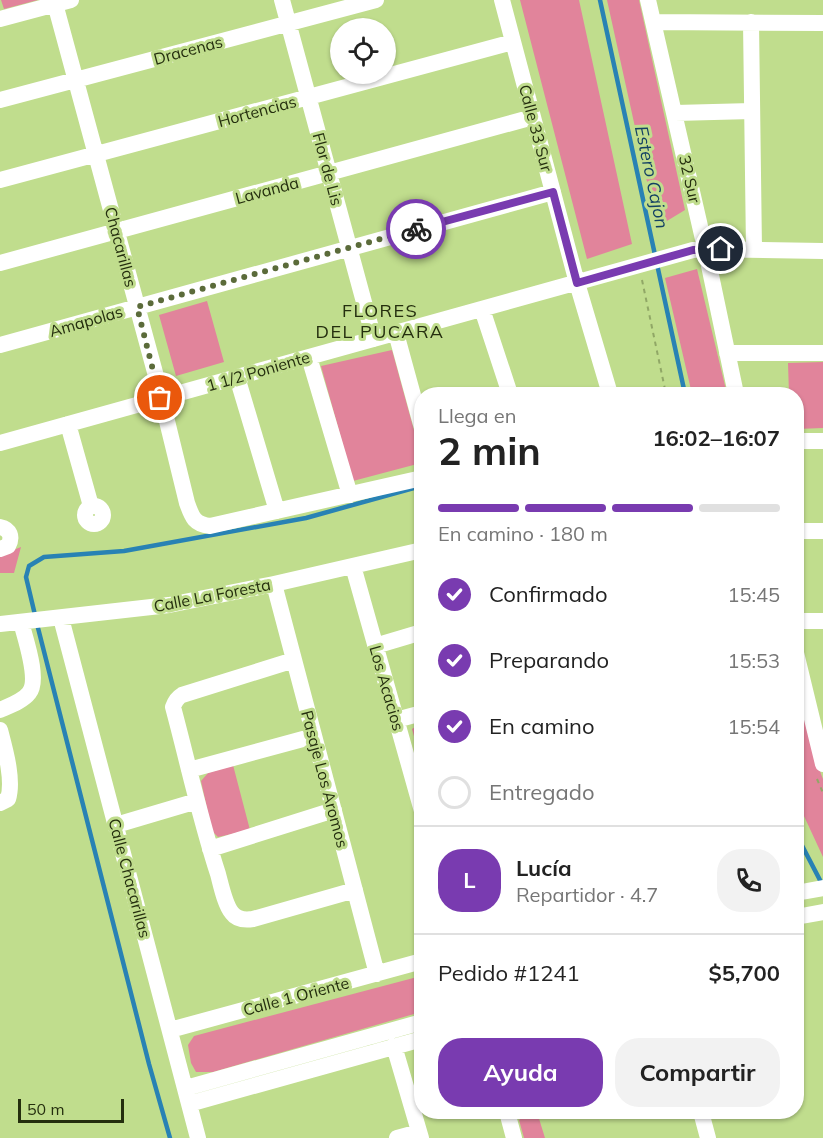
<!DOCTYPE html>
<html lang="es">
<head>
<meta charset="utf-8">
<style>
	body { margin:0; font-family:Mulish,sans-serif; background:#f2f2f2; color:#222; height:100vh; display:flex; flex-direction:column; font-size:22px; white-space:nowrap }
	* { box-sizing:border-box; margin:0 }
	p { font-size:20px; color:#767676 }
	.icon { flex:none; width:33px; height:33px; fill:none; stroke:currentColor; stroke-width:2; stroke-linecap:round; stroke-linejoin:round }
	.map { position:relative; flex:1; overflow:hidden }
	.drawer { position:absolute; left:414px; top:387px; width:390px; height:732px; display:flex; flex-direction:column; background:#fff; border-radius:24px; box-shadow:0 2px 4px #0004 }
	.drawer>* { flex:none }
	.controls { position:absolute; left:330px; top:18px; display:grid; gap:12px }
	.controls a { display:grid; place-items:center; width:66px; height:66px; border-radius:50%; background:#fff; box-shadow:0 2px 4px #0004; font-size:30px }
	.scale { position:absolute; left:18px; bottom:15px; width:106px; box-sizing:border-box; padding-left:6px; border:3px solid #242e0e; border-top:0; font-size:16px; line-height:21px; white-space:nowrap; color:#242e0e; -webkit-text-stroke:4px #c0dd8d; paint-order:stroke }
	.pin { position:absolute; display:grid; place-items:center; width:51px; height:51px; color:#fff; margin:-26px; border:3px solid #fff; border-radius:50%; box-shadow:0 2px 6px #0007 }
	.courier { position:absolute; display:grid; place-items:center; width:60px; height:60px; margin:-30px; border:4px solid #793bb0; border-radius:50%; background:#fff; color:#222; box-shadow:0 2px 8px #0007 }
	.headline em { font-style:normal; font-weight:700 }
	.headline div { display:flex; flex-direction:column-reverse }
	.headline { display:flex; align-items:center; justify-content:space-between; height:102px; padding:0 24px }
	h1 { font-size:39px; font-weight:700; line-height:45px }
	.bar { display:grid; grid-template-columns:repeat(4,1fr); gap:9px 6px; align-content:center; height:72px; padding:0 24px }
	.bar i { height:8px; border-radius:4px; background:#e0e0e0 }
	.bar .current { background:#793bb0 }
	.bar p { grid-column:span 4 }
	.line { display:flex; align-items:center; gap:15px; padding:0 24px; border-top:2px solid #e0e0e0 }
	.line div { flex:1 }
	.round { display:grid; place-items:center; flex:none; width:63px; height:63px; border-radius:24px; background:#f2f2f2 }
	ol { padding:0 24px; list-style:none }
	li { display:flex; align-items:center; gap:18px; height:66px }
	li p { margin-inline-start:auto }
	li .icon { padding:6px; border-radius:50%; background:#793bb0; color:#fff; stroke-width:4 }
	li:last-child { color:#767676 }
	li i { width:33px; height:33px; border:3px solid #e0e0e0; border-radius:50% }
	.button { display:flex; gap:12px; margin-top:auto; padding:12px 24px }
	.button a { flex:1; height:69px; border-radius:24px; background:#793bb0; color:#fff; font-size:24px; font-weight:700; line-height:69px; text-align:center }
	.button a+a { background:#f2f2f2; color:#222 }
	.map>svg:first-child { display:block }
</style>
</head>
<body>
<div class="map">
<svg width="823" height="1138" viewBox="0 0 823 1138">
	<rect width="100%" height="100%" fill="#c0dd8d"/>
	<path fill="#e1849b" d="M1,0H38L4,9Z
		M520,0H579L632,244L587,259Z
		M607,0H639L685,210L657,227Z
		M697,269L727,394H692L665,278Z
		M207,301L224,362L176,376L159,315Z
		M392,350L421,456V463L353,481L321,366Z
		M823,362V428L797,429L796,394H789L788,363Z
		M21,547L14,573H0V551L8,552Z
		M796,676L821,774L823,779V857L797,801Z
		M421,723H422L421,762L412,729Z
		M233,765L250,830L218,837L212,831L201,781L208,773Z
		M421,976V1012L213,1072H196L191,1063L188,1045L194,1036Z
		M537,1112L545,1138H524L519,1120L524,1116Z"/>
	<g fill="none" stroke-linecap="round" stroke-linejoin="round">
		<path stroke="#2882b4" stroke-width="4.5" d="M600,0L685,394
			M35,615L26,577L29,566L44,557L124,551L306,518L421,486
			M37,624L149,1064L170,1138
			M796,834L822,884"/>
		<path stroke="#90a766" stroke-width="2" stroke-dasharray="4.5 4.5" stroke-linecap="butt" d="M642,280L666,394
			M817,779L823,793"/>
		<path stroke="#fff" stroke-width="16" d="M54,0L156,376L187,503C192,517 194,524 210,526L422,478
			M282,0L374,339
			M502,0L577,283L610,394
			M648,0L708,261L736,394
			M0,19L71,0
			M653,22L823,23
			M751,22L754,250
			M0,100L376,0
			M675,113L752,111
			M0,180L513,42
			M0,263L533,117
			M482,309L510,394
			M396,333L422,428
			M0,345L553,192
			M727,353H823
			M309,357L350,495
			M237,377L277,511
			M68,424L91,506
			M796,441H823
			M0,443L693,250L705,249L823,251
			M85 515a9 9 0 1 1 18 0a9 9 0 1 1-18 0Z
			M0,527C10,529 13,537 8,546L0,549
			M796,531H823
			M353,566L422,811
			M274,584L377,974
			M61,618L198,1138
			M796,621H823
			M0,624L169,605L274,584L422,550
			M375,646L422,632
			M796,653L823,764
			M294,660L182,695C177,698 175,701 173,707C188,763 200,819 218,874C221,885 225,905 232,913C237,920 246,920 253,919L355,890
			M0,710C9,706 23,701 29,693C40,680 25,638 21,622
			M396,720L422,713
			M0,730C5,749 14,780 8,799L0,803
			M189,770L314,736
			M116,825L197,801
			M210,849L334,810
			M796,893L823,888
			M796,917L823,912
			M170,1030L422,961
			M394,1046L421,1138
			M186,1088L422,1022
			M189,1104L422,1039
			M507,1112L514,1138
			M701,1112L708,1138
			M397,1138L419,1132"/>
	</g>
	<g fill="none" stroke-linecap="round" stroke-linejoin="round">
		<path stroke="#5b6b3a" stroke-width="6" stroke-dasharray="0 10.8" d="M160,398L137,307L416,229"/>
		<path stroke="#793bb0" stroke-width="8" d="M416,229L553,192L577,283L693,250L721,249"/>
	</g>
	<g text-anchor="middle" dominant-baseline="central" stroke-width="6" stroke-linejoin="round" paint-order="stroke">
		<g font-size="16" fill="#242e0e" stroke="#c0dd8d">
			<text transform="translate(188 50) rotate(-15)">Dracenas</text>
			<text transform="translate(257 111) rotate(-15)">Hortencias</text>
			<text transform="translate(536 128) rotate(75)">Calle 33 Sur</text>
			<text transform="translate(328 169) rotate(75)">Flor de Lis</text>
			<text transform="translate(690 179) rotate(77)">32 Sur</text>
			<text transform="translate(267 190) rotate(-15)">Lavanda</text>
			<text transform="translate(121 247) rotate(75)">Chacarillas</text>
			<text transform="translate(86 321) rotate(-16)">Amapolas</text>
			<text transform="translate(258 371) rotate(-16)">1 1/2 Poniente</text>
			<text transform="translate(212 595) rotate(-11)">Calle La Foresta</text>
			<text transform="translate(387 688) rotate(74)">Los Acacios</text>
			<text transform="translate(325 779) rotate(75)">Pasaje Los Aromos</text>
			<text transform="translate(130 878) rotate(75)">Calle Chacarillas</text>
			<text transform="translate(296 996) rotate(-15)">Calle 1 Oriente</text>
		</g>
		<g font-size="18" font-style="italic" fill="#134163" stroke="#c0dd8d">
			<text transform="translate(652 177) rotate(78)">Estero Cajon</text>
		</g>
		<g font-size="18" letter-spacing="1.5" fill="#242e0e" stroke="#c0dd8d">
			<text x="380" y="310">FLORES<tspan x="380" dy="21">DEL PUCARA</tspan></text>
		</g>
	</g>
</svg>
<div class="controls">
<a><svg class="icon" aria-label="locate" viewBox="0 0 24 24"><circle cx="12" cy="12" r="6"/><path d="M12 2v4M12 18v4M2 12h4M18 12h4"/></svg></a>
</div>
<div class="scale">50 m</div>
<div class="pin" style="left:160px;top:398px;background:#ea580c"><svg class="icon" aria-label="bag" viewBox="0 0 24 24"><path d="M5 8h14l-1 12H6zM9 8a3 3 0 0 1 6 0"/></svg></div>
<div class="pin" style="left:721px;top:249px;background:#1f2937"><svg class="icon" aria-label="home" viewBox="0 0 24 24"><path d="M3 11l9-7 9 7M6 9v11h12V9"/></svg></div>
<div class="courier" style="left:416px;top:229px"><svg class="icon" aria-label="bike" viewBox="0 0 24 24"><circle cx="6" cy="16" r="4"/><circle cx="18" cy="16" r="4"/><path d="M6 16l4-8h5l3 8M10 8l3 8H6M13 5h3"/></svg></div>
<section class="drawer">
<div class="headline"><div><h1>2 min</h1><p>Llega en</p></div><em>16:02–16:07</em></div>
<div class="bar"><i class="current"></i><i class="current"></i><i class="current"></i><i></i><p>En camino · 180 m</p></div>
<ol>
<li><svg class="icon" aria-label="check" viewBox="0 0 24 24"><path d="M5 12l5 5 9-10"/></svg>Confirmado<p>15:45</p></li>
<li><svg class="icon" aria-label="check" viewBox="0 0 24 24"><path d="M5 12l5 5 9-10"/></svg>Preparando<p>15:53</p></li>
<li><svg class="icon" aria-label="check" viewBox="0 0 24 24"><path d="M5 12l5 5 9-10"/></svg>En camino<p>15:54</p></li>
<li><i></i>Entregado</li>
</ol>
<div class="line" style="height:108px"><b class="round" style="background:#793bb0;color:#fff">L</b><div><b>Lucía</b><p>Repartidor · 4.7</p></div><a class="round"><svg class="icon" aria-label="phone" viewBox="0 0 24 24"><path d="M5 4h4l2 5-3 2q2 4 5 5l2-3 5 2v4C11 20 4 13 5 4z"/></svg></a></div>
<div class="line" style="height:78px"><div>Pedido #1241</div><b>$5,700</b></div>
<div class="button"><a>Ayuda</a><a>Compartir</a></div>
</section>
</div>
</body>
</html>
